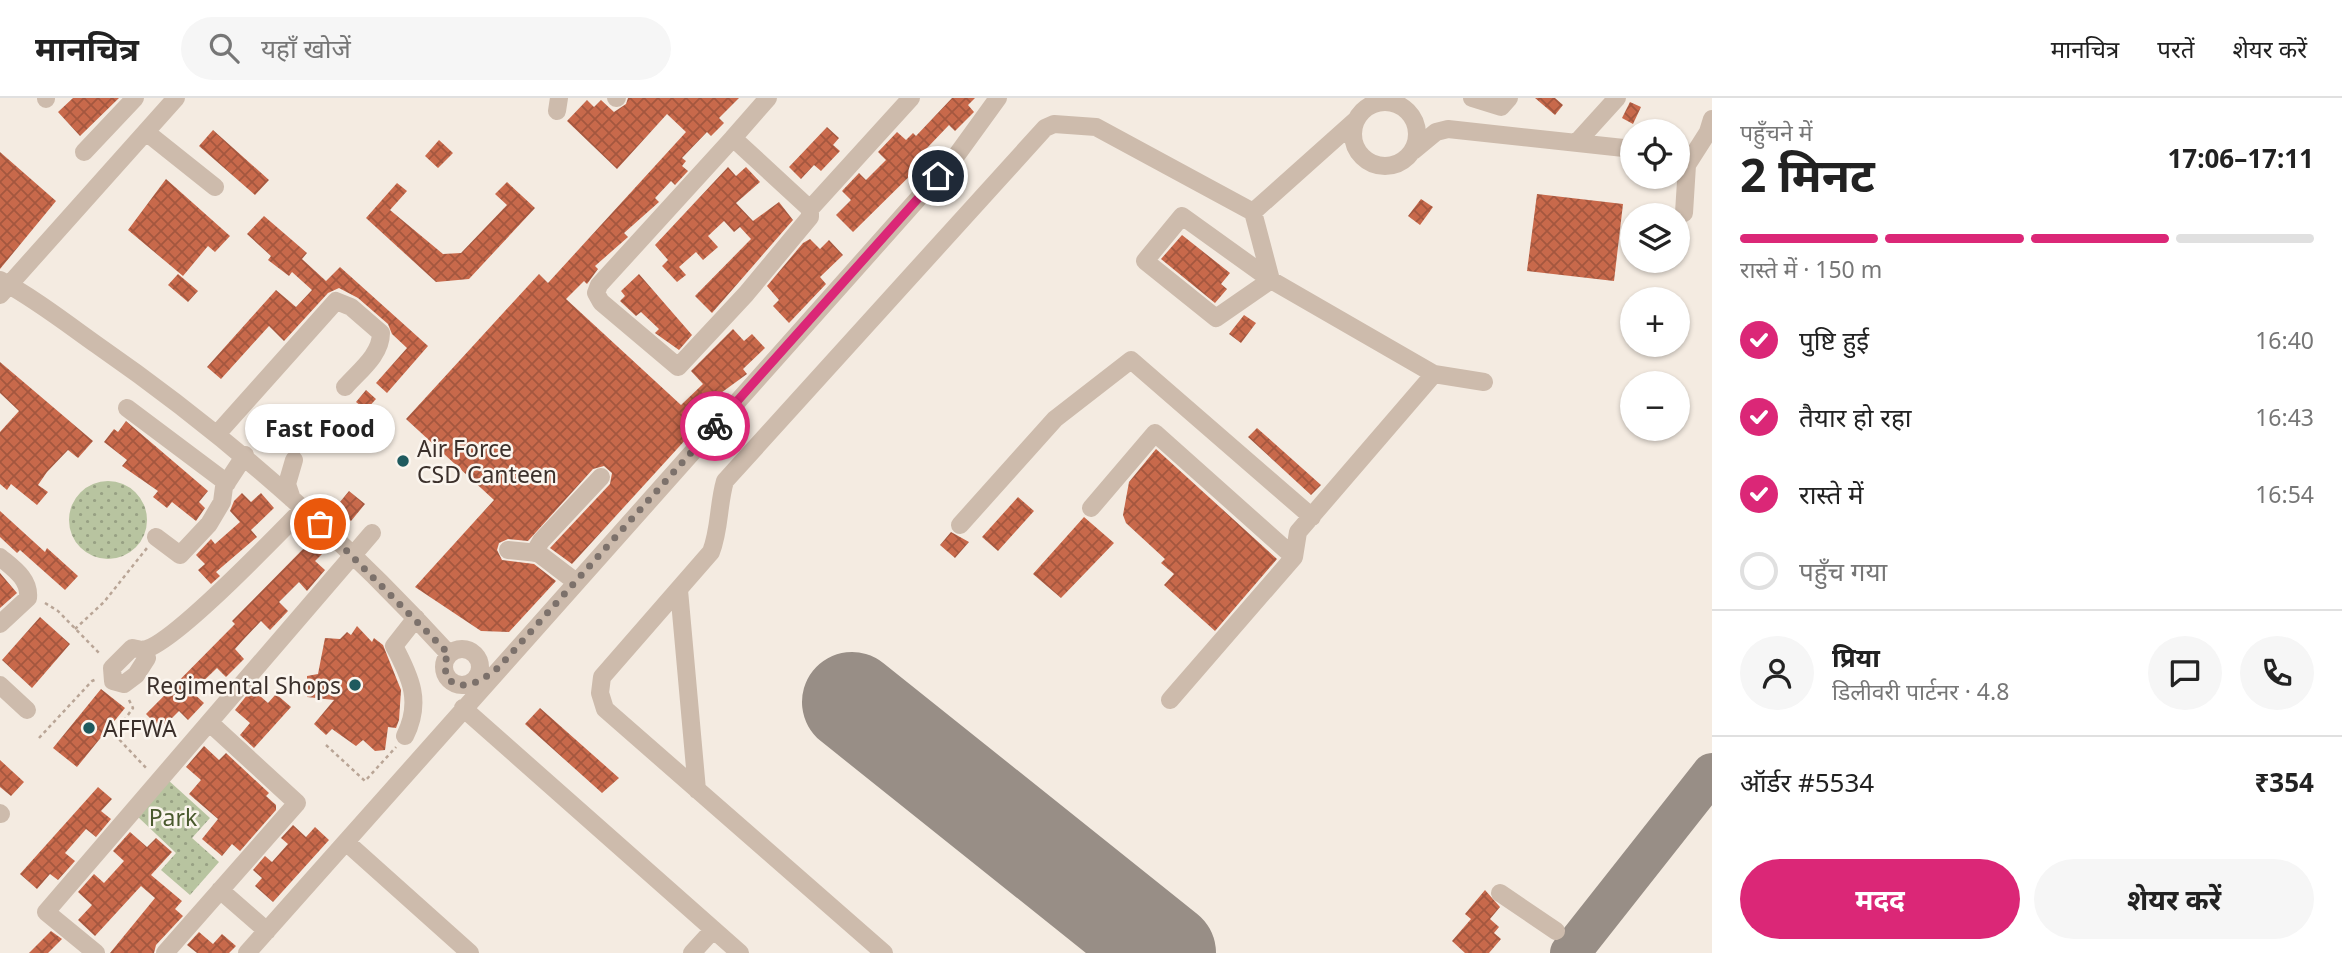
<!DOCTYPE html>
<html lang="hi">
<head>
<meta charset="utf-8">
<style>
	body { margin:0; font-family:"Noto Sans","Noto Sans Devanagari",sans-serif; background:#f6f6f6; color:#222; height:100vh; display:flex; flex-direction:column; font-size:26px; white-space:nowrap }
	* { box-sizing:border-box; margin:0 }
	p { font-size:23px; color:#767676 }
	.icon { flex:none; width:38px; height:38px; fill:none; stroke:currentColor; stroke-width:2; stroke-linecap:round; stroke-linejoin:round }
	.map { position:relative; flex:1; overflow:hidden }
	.details { display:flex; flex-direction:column; background:#fff; width:630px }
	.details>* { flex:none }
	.controls { position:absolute; left:1620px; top:21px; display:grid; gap:14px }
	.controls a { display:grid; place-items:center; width:70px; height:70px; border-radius:50%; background:#fff; box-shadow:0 2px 5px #0004; font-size:35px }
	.pin { position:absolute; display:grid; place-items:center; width:60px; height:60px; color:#fff; margin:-30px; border:4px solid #fff; border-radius:50%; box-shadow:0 2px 7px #0007 }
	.courier { position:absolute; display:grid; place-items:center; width:70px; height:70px; margin:-35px; border:5px solid #db2777; border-radius:50%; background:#fff; color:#222; box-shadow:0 2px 9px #0007 }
	.bubble { position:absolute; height:49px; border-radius:24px; background:#fff; box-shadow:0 2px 5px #0004; font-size:23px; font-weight:700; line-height:49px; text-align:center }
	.headline em { font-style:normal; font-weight:700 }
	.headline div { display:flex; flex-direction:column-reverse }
	.headline { display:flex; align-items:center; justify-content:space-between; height:119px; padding:0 28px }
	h1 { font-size:46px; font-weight:700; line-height:52px }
	.bar { display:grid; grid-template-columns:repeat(4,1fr); gap:10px 7px; align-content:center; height:84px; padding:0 28px }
	.bar i { height:9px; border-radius:5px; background:#e0e0e0 }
	.bar .active { background:#db2777 }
	.bar p { grid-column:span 4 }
	.line { display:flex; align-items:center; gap:18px; padding:0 28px; border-top:2px solid #e0e0e0 }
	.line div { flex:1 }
	.round { display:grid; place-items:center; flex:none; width:74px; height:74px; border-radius:37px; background:#f6f6f6 }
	ol { padding:0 28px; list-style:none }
	li { display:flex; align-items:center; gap:21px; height:77px }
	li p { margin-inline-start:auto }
	li .icon { padding:7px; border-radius:50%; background:#db2777; color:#fff; stroke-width:4 }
	li:last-child { color:#767676 }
	li i { width:38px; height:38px; border:4px solid #e0e0e0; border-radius:50% }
	.button { display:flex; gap:14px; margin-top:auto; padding:14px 28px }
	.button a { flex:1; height:80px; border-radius:42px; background:#db2777; color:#fff; font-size:28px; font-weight:700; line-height:80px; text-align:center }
	.button a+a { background:#f6f6f6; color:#222 }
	header { display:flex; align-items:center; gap:42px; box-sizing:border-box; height:98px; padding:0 35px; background:#fff; border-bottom:2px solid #e0e0e0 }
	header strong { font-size:33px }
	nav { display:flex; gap:38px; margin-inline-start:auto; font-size:24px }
	.search { width:490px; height:63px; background:#f6f6f6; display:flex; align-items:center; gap:18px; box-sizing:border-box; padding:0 24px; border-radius:38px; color:#767676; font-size:26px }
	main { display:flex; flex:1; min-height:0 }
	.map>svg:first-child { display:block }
</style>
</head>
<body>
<header>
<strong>मानचित्र</strong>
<div class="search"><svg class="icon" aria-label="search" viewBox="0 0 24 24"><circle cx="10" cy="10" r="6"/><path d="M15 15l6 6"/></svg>यहाँ खोजें</div>
<nav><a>मानचित्र</a><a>परतें</a><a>शेयर करें</a></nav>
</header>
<main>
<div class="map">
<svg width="1712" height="855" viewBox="0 0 1712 855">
	<defs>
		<pattern id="park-dots" width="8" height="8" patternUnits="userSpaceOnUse" patternTransform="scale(1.75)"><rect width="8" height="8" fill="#b8c4a0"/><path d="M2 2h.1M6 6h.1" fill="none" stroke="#97a083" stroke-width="1.8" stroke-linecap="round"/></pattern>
		<pattern id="building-cross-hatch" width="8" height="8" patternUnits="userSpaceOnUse" patternTransform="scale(1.75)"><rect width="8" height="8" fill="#c8694b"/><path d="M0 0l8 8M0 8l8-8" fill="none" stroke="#a4573f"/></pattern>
	</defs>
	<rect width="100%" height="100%" fill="#f4ebe1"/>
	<path fill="url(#park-dots)" d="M69 422a39 39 0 1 1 78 0a39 39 0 1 1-78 0Z
		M168,682L210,720L192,740L219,764L190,797L161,772L176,755L137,718Z"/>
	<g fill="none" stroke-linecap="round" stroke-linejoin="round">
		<path stroke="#988e86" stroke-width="40" d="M1570,855L1712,675"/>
		<path stroke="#988e86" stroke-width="100" d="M852,604L1166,855"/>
	</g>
	<path fill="url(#building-cross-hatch)" d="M73,0H119L80,38L58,14Z
		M628,0H739L719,20L724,25L711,38L707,34L682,60L686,63L682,68L688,73L675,87L671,83L655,100L659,104L624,135L628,139L595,168L598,171L587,186L584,183L566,201L681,307L703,286L691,273L733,231L744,243L752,236L765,250L743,271L747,276L714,300L719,305L572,466L550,450L610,386L612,375L604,368L593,371L528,443L508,441L499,445L497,452L502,462L534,466L556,483L509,534L481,533L415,489L494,402L406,321L539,176L548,185L686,34L667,16L617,71L567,23L587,2L594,9L601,2L614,14L626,6Z
		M952,0H975L968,7L974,14L955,33L949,27L927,50L933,55L853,134L836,117L851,102L842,93L859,75L866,82L886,62L878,54L897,34L906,42L913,35L916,38Z
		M1535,0H1555L1563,7L1555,17Z
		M1630,4L1641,9L1633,26L1622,20Z
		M827,29L839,40L833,47L840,53L821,73L814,67L801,81L789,69Z
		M213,32L269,82L255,97L199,48Z
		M439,42L453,55L438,70L425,58Z
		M0,54L56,103L0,171Z
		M728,69L736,78L746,69L760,84L736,105L753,123L779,104L793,122L712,215L695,198L751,141L740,129L734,134L724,123L708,138L718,149L703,162L696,154L679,169L686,177L677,184L662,168L668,162L655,147Z
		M166,81L230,138L215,154L208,148L183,178L128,132Z
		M507,84L535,110L469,181L436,184L366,120L397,85L407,93L390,112L443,156L461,155L507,107L495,96Z
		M1537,96L1623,106L1614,183L1527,173Z
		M1421,101L1433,109L1420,127L1408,118Z
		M264,118L307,155L302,161L326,183L340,169L428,248L387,295L376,285L407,250L392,236L388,226L358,200L339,190L328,195L284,243L269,228L221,281L207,269L276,192L296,209L312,192L292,174L289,178L268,162L271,158L247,136Z
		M1182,137L1230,175L1221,186L1227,191L1215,205L1161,161Z
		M810,141L820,151L829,142L843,157L820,179L826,186L789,225L773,208L779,202L767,188L803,145Z
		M178,176L198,193L188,204L168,187Z
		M639,176L692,237L679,252L655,235L659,231L641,214L636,218L620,203L625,198L621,193Z
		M1244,217L1256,225L1241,245L1229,236Z
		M0,264L93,343L78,360L68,352L47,374L38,387L48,394L37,407L11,386L7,392L0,386V334L19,313L0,295Z
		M366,292L376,301L366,312L356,304Z
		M126,323L208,393L199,404L205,410L196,423L172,404L167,410L153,399L158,393L122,368L127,362L104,344L114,331L118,334Z
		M1257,330L1321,387L1311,397L1248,339Z
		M1156,351L1277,461L1215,533L1164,487L1174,476L1161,465L1165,461L1126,425L1123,417L1129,384Z
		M349,393L365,406L351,423L335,410Z
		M242,395L251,404L261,395L274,410L251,432L257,439L216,474L220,478L211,486L198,472L205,466L196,457L211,441L215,446L240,424L230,413L234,403Z
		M1018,399L1034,413L998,453L982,439Z
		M0,413L45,454L47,450L78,478L65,492L20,452L17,455L0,439Z
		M1084,419L1114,445L1061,500L1033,476Z
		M951,434L969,444L955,460L940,447Z
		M310,444L322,456L315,463L325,472L307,493L299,484L279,504L288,513L270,532L261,523L243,542L235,551L244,561L226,579L217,570L192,594L204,605L188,622L179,613L161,631L146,616L235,526L232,523Z
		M0,475L17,495L0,510Z
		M40,519L70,546L32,590L2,562Z
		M357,528L372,544L374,540L383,547L401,592L399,622L396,630L388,629L385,652L375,653L363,642L356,648L332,631L326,637L314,626L334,602L307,599V578L318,576L325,540L340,541L347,534L351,537Z
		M101,591L125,610L77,669L53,650Z
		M252,591L268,605L276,596L291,609L254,650L240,637L250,625L235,612Z
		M540,610L619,680L602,695L525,626Z
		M204,648L219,662L226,655L269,695L266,698L276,707V712L240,753L232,746L222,758L202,741L218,721L189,696L201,682L186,669Z
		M0,662L24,684L11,698L0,689Z
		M98,689L112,701L101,713L111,721L96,739L86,731L65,755L75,763L58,782L50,776L37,791L20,776Z
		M293,727L306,739L315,729L329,742L273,804L255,788L262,780L253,772L265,758L272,764L288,746L281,740Z
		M130,734L147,749L156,740L172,754L151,777L182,803L175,811L183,818L156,847L154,855H110L155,800L141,788L95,838L78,822L92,807L78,794L94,776L104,785L124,763L113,753Z
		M1485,792L1500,809L1490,821L1499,829L1494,835L1501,841L1489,855H1465L1452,843L1471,821L1465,816Z
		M51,833L62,841L48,855H29Z
		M199,834L213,846L222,836L236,848L229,855H197L187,847Z"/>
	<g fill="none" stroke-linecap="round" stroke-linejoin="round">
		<path stroke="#b9a596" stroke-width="2.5" stroke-dasharray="3.5 3.5" stroke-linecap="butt" d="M45,505L58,513L101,557
			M75,531L104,504L147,450
			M129,602L133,610L114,636L148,672
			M39,640L92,583L97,581
			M326,647L365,683L396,649"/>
		<path stroke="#cdbbac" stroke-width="18" d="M616,0H617
			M768,0L733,40L810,111L911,0
			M1472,0L1501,9L1509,0
			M46,1V0
			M1353 36a32 32 0 1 1 64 0a32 32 0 1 1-64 0Z
			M557,13L559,0
			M1356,22L1253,114L1271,182L1216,220L1145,163L1182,118L1271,182L1434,276L1484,284
			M146,34L215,89
			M733,40L599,187L596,195L601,204L678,269L746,196L810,119V111
			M1577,44L1617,0
			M1413,53L1436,34L1448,31L1633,51
			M84,54L135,0
			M1684,115L1687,67L1708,34L1712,21
			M0,182C34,200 66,225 97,247C227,337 343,440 449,556
			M0,197L176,0
			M127,310L227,385
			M218,335L336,203L351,209L381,235C381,257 359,273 345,289
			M292,401L287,386L294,362
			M1091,410L1155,335L1294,459
			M960,427L1055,321L1131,262L1312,419
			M156,439L180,457L209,426L222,404L224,389L245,357
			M508,452L538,455L576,484
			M534,455L541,443L601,379
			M0,459C13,470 30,481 28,500L0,526
			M679,492L697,692
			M444 569a18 18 0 1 1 36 0a18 18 0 1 1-36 0Z
			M143,552L147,560L136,577L124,586L113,583L112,570L132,550C133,550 142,552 143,552C172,548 278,436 303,411
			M0,587L27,612
			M1170,602L1294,459L1298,434L1434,276
			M463,610L740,855
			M405,638C422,604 411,580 394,548L416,520
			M0,715L1,716
			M346,744L470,855
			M220,792L267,833
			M1500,795L1556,833
			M96,855L46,814L372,435
			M165,855L297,705L211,626
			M247,855L956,58L998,0
			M692,855L713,832
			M884,855L605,611L600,595L602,579L711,454C720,431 718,407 725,383L1045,30L1054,26L1096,29L1253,114"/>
	</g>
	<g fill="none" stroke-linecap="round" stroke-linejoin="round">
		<path stroke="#7c716b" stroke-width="7" stroke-dasharray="0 12.6" d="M320,426L449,556L444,565L447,580C464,596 484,581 499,569L715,328"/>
		<path stroke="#db2777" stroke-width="9" d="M715,328L938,78"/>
	</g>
	<g fill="#1f5a5e" stroke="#fbf5ee" stroke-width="2.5">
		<circle cx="403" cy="363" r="7"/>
		<circle cx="355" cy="587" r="7"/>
		<circle cx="89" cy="630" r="7"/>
	</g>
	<g text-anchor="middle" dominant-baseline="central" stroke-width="5" stroke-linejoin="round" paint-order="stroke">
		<g font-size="23" fill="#3b302b" stroke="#fbf5ee" text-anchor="start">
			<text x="417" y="350">Air Force<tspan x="417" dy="26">CSD Canteen</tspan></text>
			<text x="341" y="587" text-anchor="end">Regimental Shops</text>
			<text x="103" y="630">AFFWA</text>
		</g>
		<g font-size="23" fill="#4a5a2e" stroke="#fbf5ee">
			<text x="173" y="719">Park</text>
		</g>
	</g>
</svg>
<div class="controls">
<a><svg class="icon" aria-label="locate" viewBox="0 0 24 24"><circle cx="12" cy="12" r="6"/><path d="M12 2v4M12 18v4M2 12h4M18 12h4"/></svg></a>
<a><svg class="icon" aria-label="layers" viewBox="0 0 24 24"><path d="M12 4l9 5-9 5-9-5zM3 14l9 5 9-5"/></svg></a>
<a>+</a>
<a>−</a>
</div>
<div class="pin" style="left:320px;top:426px;background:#ea580c"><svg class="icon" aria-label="bag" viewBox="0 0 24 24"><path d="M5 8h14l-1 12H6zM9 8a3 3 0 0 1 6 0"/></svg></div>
<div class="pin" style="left:938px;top:78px;background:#1f2937"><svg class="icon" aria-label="home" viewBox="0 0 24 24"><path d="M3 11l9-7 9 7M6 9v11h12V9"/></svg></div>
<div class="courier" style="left:715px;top:328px"><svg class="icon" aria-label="bike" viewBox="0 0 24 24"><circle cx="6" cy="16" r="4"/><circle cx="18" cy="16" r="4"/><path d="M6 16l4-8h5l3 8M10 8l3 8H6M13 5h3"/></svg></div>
<div class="bubble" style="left:245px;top:306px;width:150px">Fast Food</div>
</div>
<section class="details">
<div class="headline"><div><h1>2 मिनट</h1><p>पहुँचने में</p></div><em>17:06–17:11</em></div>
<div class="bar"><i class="active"></i><i class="active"></i><i class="active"></i><i></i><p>रास्ते में · 150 m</p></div>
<ol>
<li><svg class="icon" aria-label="check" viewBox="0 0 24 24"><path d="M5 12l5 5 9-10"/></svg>पुष्टि हुई<p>16:40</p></li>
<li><svg class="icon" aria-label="check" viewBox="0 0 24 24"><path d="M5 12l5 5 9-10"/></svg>तैयार हो रहा<p>16:43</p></li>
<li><svg class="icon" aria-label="check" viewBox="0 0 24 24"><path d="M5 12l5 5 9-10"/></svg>रास्ते में<p>16:54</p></li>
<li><i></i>पहुँच गया</li>
</ol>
<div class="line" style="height:126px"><a class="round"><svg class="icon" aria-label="person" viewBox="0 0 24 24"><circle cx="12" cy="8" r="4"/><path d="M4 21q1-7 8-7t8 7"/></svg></a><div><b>प्रिया</b><p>डिलीवरी पार्टनर · 4.8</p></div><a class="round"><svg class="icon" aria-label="chat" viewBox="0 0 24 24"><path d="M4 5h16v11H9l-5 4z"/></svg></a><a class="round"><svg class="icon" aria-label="phone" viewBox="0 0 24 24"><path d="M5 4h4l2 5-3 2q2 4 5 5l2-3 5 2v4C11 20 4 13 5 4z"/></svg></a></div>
<div class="line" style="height:91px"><div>ऑर्डर #5534</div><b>₹354</b></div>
<div class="button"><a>मदद</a><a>शेयर करें</a></div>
</section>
</main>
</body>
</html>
